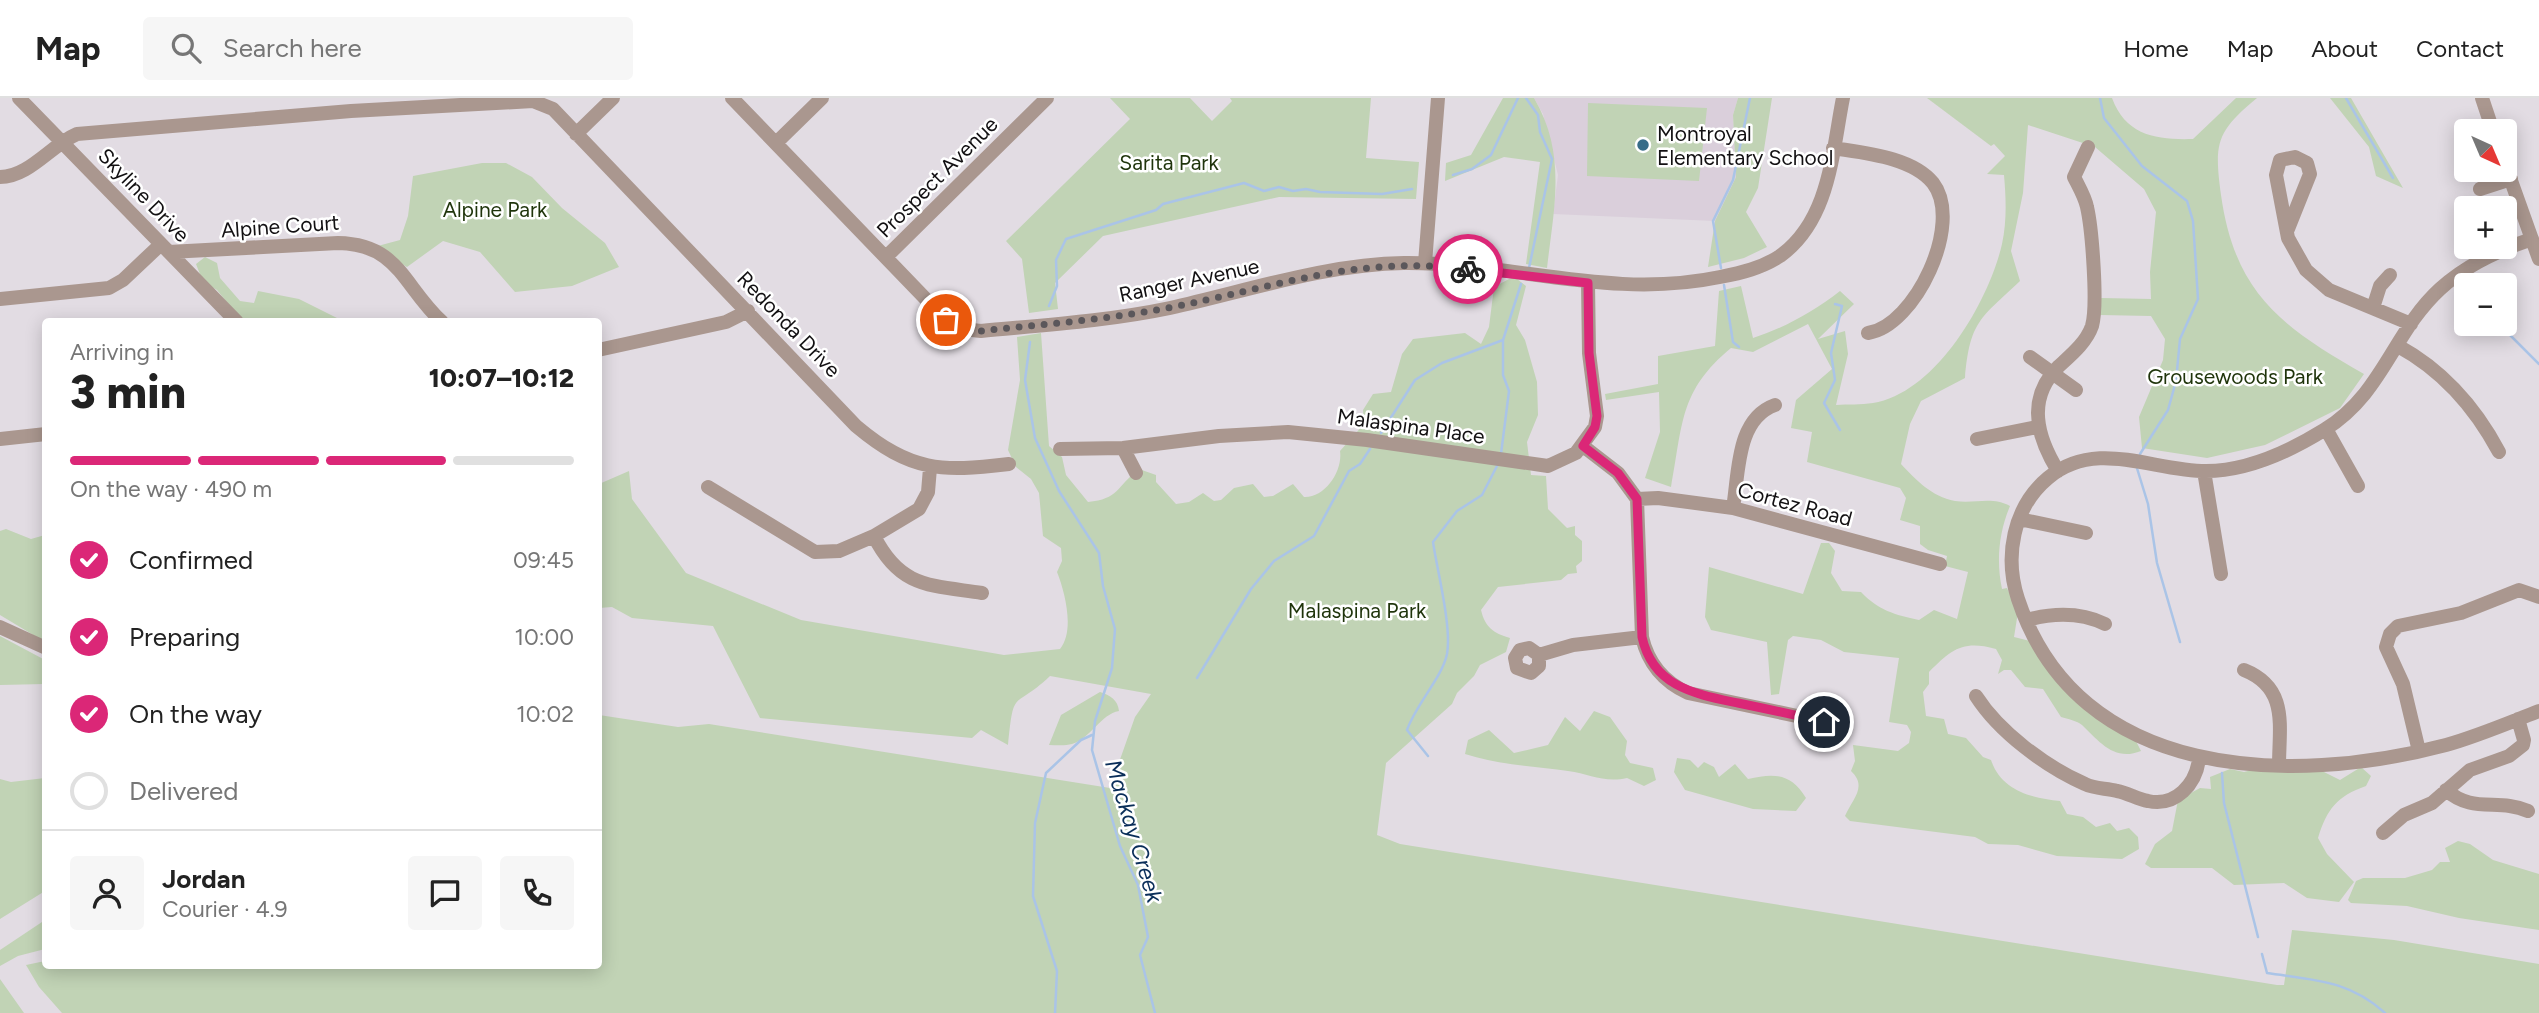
<!DOCTYPE html>
<html lang="en">
<head>
<meta charset="utf-8">
<style>
	body { margin:0; font-family:Figtree,sans-serif; background:#f6f6f6; color:#222; height:100vh; display:flex; flex-direction:column; font-size:26px; white-space:nowrap }
	* { box-sizing:border-box; margin:0 }
	p { font-size:23px; color:#767676 }
	.icon { flex:none; width:38px; height:38px; fill:none; stroke:currentColor; stroke-width:2; stroke-linecap:round; stroke-linejoin:round }
	.map { position:relative; flex:1; overflow:hidden }
	.details { position:absolute; left:42px; top:220px; width:560px; height:651px; display:flex; flex-direction:column; background:#fff; border-radius:7px; box-shadow:0 4px 18px #0003 }
	.details>* { flex:none }
	.needle { width:46px; rotate:136deg }
	.fabs { position:absolute; left:2454px; top:21px; display:grid; gap:14px }
	.fabs a { display:grid; place-items:center; width:63px; height:63px; border-radius:7px; background:#fff; box-shadow:0 4px 18px #0003; font-size:35px }
	.pin { position:absolute; display:grid; place-items:center; width:60px; height:60px; color:#fff; margin:-30px; border:4px solid #fff; border-radius:50%; box-shadow:0 2px 7px #0007 }
	.courier { position:absolute; display:grid; place-items:center; width:70px; height:70px; margin:-35px; border:5px solid #db2777; border-radius:50%; background:#fff; color:#222; box-shadow:0 2px 9px #0007 }
	.headline em { font-style:normal; font-weight:800 }
	.headline div { display:flex; flex-direction:column-reverse }
	.headline { display:flex; align-items:center; justify-content:space-between; height:119px; padding:0 28px }
	h1 { font-size:46px; font-weight:800; line-height:52px }
	.bar { display:grid; grid-template-columns:repeat(4,1fr); gap:10px 7px; align-content:center; height:84px; padding:0 28px }
	.bar i { height:9px; border-radius:5px; background:#e0e0e0 }
	.bar .active { background:#db2777 }
	.bar p { grid-column:span 4 }
	.line { display:flex; align-items:center; gap:18px; padding:0 28px; border-top:2px solid #e0e0e0 }
	.line div { flex:1 }
	.round { display:grid; place-items:center; flex:none; width:74px; height:74px; border-radius:7px; background:#f6f6f6 }
	ol { padding:0 28px; list-style:none }
	li { display:flex; align-items:center; gap:21px; height:77px }
	li p { margin-inline-start:auto }
	li .icon { padding:7px; border-radius:50%; background:#db2777; color:#fff; stroke-width:4 }
	li:last-child { color:#767676 }
	li i { width:38px; height:38px; border:4px solid #e0e0e0; border-radius:50% }
	header { display:flex; align-items:center; gap:42px; box-sizing:border-box; height:98px; padding:0 35px; background:#fff; border-bottom:2px solid #e0e0e0 }
	header strong { font-size:33px }
	nav { display:flex; gap:38px; margin-inline-start:auto; font-size:24px }
	.search { width:490px; height:63px; background:#f6f6f6; display:flex; align-items:center; gap:18px; box-sizing:border-box; padding:0 24px; border-radius:7px; color:#767676; font-size:26px }
	.map>svg:first-child { display:block }
</style>
</head>
<body>
<header>
<strong>Map</strong>
<div class="search"><svg class="icon" aria-label="search" viewBox="0 0 24 24"><circle cx="10" cy="10" r="6"/><path d="M15 15l6 6"/></svg>Search here</div>
<nav><a>Home</a><a>Map</a><a>About</a><a>Contact</a></nav>
</header>
<div class="map">
<svg width="2539" height="915" viewBox="0 0 2539 915">
	<rect width="100%" height="100%" fill="#e2dce3"/>
	<path fill="#dacfdb" d="M1534,0H1738L1733,17L1736,79L1715,123L1553,116L1558,77L1543,16Z"/>
	<path fill="#c1d3b5" d="M1110,0H1190L1212,23L1232,3L1230,0H1371L1366,60L1419,64L1416,101L1279,99L1103,138L1055,185L1058,211L1029,215L1022,161L1006,143L1130,21Z
		M1503,0H1534C1567,56 1554,109 1547,170L1526,166L1540,64L1504,59L1445,83L1446,65L1471,57Z
		M1738,0H1772L1758,90L1746,114L1767,149L1744,160L1708,169L1715,123L1736,79L1733,17Z
		M1927,0H2112C2126,38 2157,42 2193,41L2236,0H2257C2216,34 2214,45 2221,97C2235,196 2282,229 2364,276L2340,310L2265,347L2207,360L2142,350L2139,319L2163,262L2165,241L2151,218L2100,217L2101,200L2151,201L2150,174L2156,114L2144,91L2095,49L2028,27L2023,95L2011,153L2020,183C1980,221 1970,223 1965,280L1921,303L1910,326L1901,366C1917,383 1931,398 1955,403C1975,406 1992,398 2010,408C1999,434 1996,463 2002,491L2007,490L2018,514L2014,539L2030,543L2048,568L2136,643L2141,653C2114,664 2099,643 2082,627C2077,623 2068,621 2061,619L2043,591L2025,589L2011,572H2004L1998,576L2002,562L1996,551C1963,542 1952,551 1929,574V586L1923,594L1926,618L1944,621L1948,636L1966,640L1983,659L1991,662C2001,692 2030,700 2060,703L2067,716L2083,719L2096,729L2110,725L2117,733L2129,730L2138,739L2139,751L2122,761L2057,758L2018,747L1988,746L1975,739L1850,723L1845,718C1852,701 1868,689 1851,673L1855,663L1853,647L1898,653L1909,645L1911,634L1907,627L1889,624L1899,560L1844,554L1821,542L1793,538L1788,542L1779,596L1771,597L1767,544L1711,532L1705,519L1709,469L1803,496L1821,445H1829L1835,453L1831,475L1842,493L1861,494C1878,512 1895,517 1919,522L1934,512L1957,521L1968,474L1945,468L1947,458L1928,452L1920,446V428L1900,422L1906,400L1900,390L1807,364L1812,334L1791,330L1796,302L1832,271L1808,226L1753,254L1731,250C1679,293 1683,326 1671,389L1645,380L1660,334L1659,294L1606,302L1605,296L1658,286V258L1715,248L1719,193L1741,188L1753,240C1786,229 1813,214 1840,193L1854,206L1818,241L1845,233L1848,256L1836,307C1848,306 1861,307 1873,305C1936,295 1989,203 2002,146C2007,123 2006,100 2004,77L1987,76L2005,58L1994,46L1991,48Z
		M2330,0H2351L2403,90L2376,78L2369,49Z
		M1588,5L1707,10L1699,83L1587,78Z
		M482,65H506L532,79L562,110L605,145L619,169L572,188L515,194L480,154L443,143L407,169L374,149L400,142L408,118L413,78Z
		M205,159L217,165L220,180L240,203L254,205L258,193L299,201L345,224H243L217,192L203,184L196,166Z
		M1509,181H1517L1526,188L1516,227L1525,242L1537,284L1538,317L1527,344L1531,377L1546,378L1548,411L1567,430L1575,428V437L1582,443V463L1576,468L1577,475L1568,476L1561,482L1498,489L1481,512C1485,529 1493,535 1510,540L1506,554L1480,567L1474,578L1457,595L1452,606L1386,665L1377,737L1400,746L2277,887H2284L2292,832L2394,842L2539,866V915H62L39,889L26,867L45,863L46,868H598L599,617L678,629L709,626L1110,690L1135,619L1151,596L1050,578C1013,613 1014,588 1008,647L981,632L972,640L760,620L713,528L632,520L612,509L599,510V386L629,373L632,401L686,475L801,522L1004,557L1060,551C1075,533 1065,494 1057,474L1062,463L1061,450L1043,438L1039,395L1031,381L1016,369L1008,352L1020,282L1017,239L1041,235L1049,348L1062,359L1066,377L1088,404C1119,401 1116,389 1139,371L1156,377V384L1176,406L1189,404L1203,395L1214,403L1221,402L1234,390L1253,386L1264,399L1273,398L1293,386L1304,399C1325,400 1343,373 1340,353L1364,326L1363,312L1373,296L1391,294L1402,256L1413,241L1465,235L1481,246L1489,229L1494,189Z
		M6,431L31,441L45,437V544L0,517V433Z
		M0,538L45,562V586L0,587Z
		M1100,594C1110,597 1118,602 1119,613C1101,616 1091,640 1072,646C1065,648 1056,647 1049,647L1061,617Z
		M1594,613L1610,619L1627,643L1625,657L1630,665L1653,670L1656,682L1644,688L1627,680C1604,685 1590,676 1568,673C1533,668 1499,667 1465,656L1468,642L1489,632L1514,655L1548,647L1565,619L1580,633Z
		M1677,660L1690,662L1698,670L1704,664L1714,669L1719,679L1735,666L1748,681C1774,675 1791,675 1806,700L1796,713L1753,711L1685,692L1674,674Z
		M2361,669L2371,678L2366,688C2337,698 2327,711 2318,740L2327,756L2354,784L2339,804L2307,800L2284,785L2234,787L2212,770H2151L2145,766L2155,746L2172,733L2178,702L2200,690L2211,691L2210,679L2230,671L2244,674L2256,671L2320,672L2340,682Z
		M45,680V793L0,821V681L11,684Z
		M2458,743L2470,746L2493,762L2539,776V832L2459,820L2407,808L2351,805L2348,802L2356,783L2363,780H2405L2432,772L2440,764H2450L2445,750Z
		M45,822V851L18,858L0,868V852Z
		M0,881L24,915H0Z"/>
	<g fill="none" stroke-linecap="round" stroke-linejoin="round">
		<path stroke="#aac4e7" stroke-width="2.5" d="M1526,0L1538,17L1540,34L1552,61L1529,170
			M2100,0L2104,20L2142,68L2187,103L2193,123L2198,201L2180,241L2176,283L2168,312L2140,356
			M2346,0L2393,80
			M1453,77L1472,71L1491,57L1518,0
			M1721,170L1713,123L1733,82L1750,0
			M1724,187L1733,244L1739,249
			M1835,206L1842,208L1831,255L1835,282L1824,305L1840,332
			M1049,208L1057,188L1056,162L1066,141L1156,112L1163,106L1244,85L1264,93L1279,89L1293,93L1306,91L1320,94L1382,96L1412,91
			M2499,226L2539,266
			M1030,244L1025,282L1035,340L1059,393L1099,455L1103,488L1115,531L1112,570L1095,623L1092,652L1120,748L1138,787L1148,839L1140,857L1155,915
			M1381,335L1415,282L1442,265L1503,242
			M1501,356L1509,293L1503,277V242L1521,186
			M2136,367L2148,406L2157,465L2180,544
			M1197,580L1251,491L1274,463L1314,438L1349,373L1360,366L1370,351
			M1428,658L1407,632C1416,606 1442,580 1447,556C1452,529 1437,472 1433,444L1457,413L1482,397L1498,366
			M2222,675L2224,705L2258,839
			M2262,856L2267,875C2314,882 2349,882 2385,915
			M1055,915L1057,873L1033,798L1035,725L1046,675L1081,642L1092,637"/>
		<path stroke="#aa978f" stroke-width="14" d="M19,0L237,224
			M732,0L946,222L963,231L981,233C1044,227 1108,223 1170,210C1247,193 1326,166 1404,165C1512,164 1610,202 1720,179C1741,175 1762,170 1780,158C1830,122 1832,55 1843,0
			M2482,0L2493,33
			M576,36L613,0
			M776,45L822,0
			M1833,50C1864,55 1912,59 1933,85C1964,125 1915,228 1868,235
			M2504,63L2539,161
			M0,79C29,79 51,47 77,36L351,13L533,3L553,11L856,328C911,374 941,374 1009,366
			M2480,91L2511,81
			M2288,131L2310,76L2307,65L2295,59L2280,62L2276,77L2288,140L2306,172L2329,192L2411,226
			M2532,141C2499,152 2466,167 2440,191C2393,234 2383,296 2324,332C2290,353 2247,373 2206,373C2152,373 2096,340 2048,380C2013,409 2004,459 2018,501C2078,683 2291,688 2446,647C2478,638 2508,625 2539,613
			M169,154L338,145C399,146 403,188 442,224
			M886,159L1047,0
			M1425,165L1438,0
			M0,201L109,190L123,182L160,147
			M2373,210L2380,188L2390,177
			M2398,248C2444,273 2475,309 2499,354
			M598,252L726,224L748,213
			M2030,259L2076,292
			M2326,331L2358,388
			M0,341L46,336
			M1977,341L2037,329
			M1583,348L1618,375L1637,401L1642,539C1648,565 1664,584 1688,595L1811,621L1824,624L1826,629
			M1123,350L1136,375
			M1060,351L1123,350L1219,338L1288,334L1367,342L1548,368L1576,355L1595,329L1597,318L1589,255L1588,185
			M2058,373C2037,339 2026,301 2058,269C2071,257 2086,245 2092,228C2098,207 2092,131 2087,109C2085,99 2079,89 2074,79L2088,49
			M2204,373L2221,476
			M708,389L815,454L839,453L874,438L919,411L928,394L930,370
			M1637,401L1658,400L1733,410L1940,466
			M1733,410C1739,375 1736,321 1775,307
			M2019,421L2086,435
			M874,438C900,490 930,487 982,495
			M2027,522C2053,515 2080,514 2105,526
			M0,529L46,550
			M1539,557L1529,550L1520,552L1515,560L1517,570L1531,575L1539,568V557L1573,547L1642,539
			M2244,572C2289,590 2279,628 2279,668
			M1976,598C1999,634 2046,669 2085,686C2095,691 2106,690 2117,693C2128,695 2137,701 2148,703C2176,709 2196,686 2199,661
			M2419,653L2403,586L2386,549L2390,536L2398,528L2461,515L2519,492L2539,499
			M2446,692C2473,716 2498,700 2528,713
			M2383,735L2404,717L2432,705L2470,672L2509,658L2523,647L2524,642L2518,621"/>
	</g>
	<g fill="none" stroke-linecap="round" stroke-linejoin="round">
		<path stroke="#5b575b" stroke-width="7" stroke-dasharray="0 12.6" d="M946,222L963,231L981,233C1043,226 1105,222 1167,210C1274,190 1356,157 1468,171"/>
		<path stroke="#db2777" stroke-width="9" d="M1468,171L1588,185L1589,255L1597,318L1595,329L1583,348L1618,375L1637,401L1642,539C1653,589 1695,596 1738,605C1767,611 1796,617 1824,624"/>
	</g>
	<circle fill="#376c88" stroke="#fff" stroke-width="2.5" cx="1643" cy="47" r="7"/>
	<g text-anchor="middle" dominant-baseline="central" stroke-width="5" stroke-linejoin="round" paint-order="stroke">
		<g font-size="21" fill="#121012" stroke="#fff" text-anchor="start">
			<text x="1657" y="35">Montroyal<tspan x="1657" dy="24">Elementary School</tspan></text>
		</g>
		<g font-size="21" fill="#1f340b" stroke="#fff">
			<text x="1169" y="64">Sarita Park</text>
			<text x="495" y="111">Alpine Park</text>
			<text x="2235" y="278">Grousewoods Park</text>
			<text x="1357" y="512">Malaspina Park</text>
		</g>
		<g font-size="21" fill="#121012" stroke="#fff">
			<text transform="translate(937 79) rotate(-45)">Prospect Avenue</text>
			<text transform="translate(144 97) rotate(46)">Skyline Drive</text>
			<text transform="translate(280 128) rotate(-4)">Alpine Court</text>
			<text transform="translate(1189 182) rotate(-12)">Ranger Avenue</text>
			<text transform="translate(789 226) rotate(46)">Redonda Drive</text>
			<text transform="translate(1411 328) rotate(8)">Malaspina Place</text>
			<text transform="translate(1795 406) rotate(15)">Cortez Road</text>
		</g>
		<g font-size="23" font-style="italic" fill="#0a2e59" stroke="#fff">
			<text transform="translate(1134 733) rotate(73)">Mackay Creek</text>
		</g>
	</g>
</svg>
<div class="fabs">
<a><svg class="needle" viewBox="-14 -14 28 28"><path d="M0-13l5 13h-10z" fill="#e53935"/><path d="M0 13l5-13h-10z" fill="#767676"/></svg></a>
<a>+</a>
<a>−</a>
</div>
<div class="pin" style="left:946px;top:222px;background:#ea580c"><svg class="icon" aria-label="bag" viewBox="0 0 24 24"><path d="M5 8h14l-1 12H6zM9 8a3 3 0 0 1 6 0"/></svg></div>
<div class="pin" style="left:1824px;top:624px;background:#1f2937"><svg class="icon" aria-label="home" viewBox="0 0 24 24"><path d="M3 11l9-7 9 7M6 9v11h12V9"/></svg></div>
<div class="courier" style="left:1468px;top:171px"><svg class="icon" aria-label="bike" viewBox="0 0 24 24"><circle cx="6" cy="16" r="4"/><circle cx="18" cy="16" r="4"/><path d="M6 16l4-8h5l3 8M10 8l3 8H6M13 5h3"/></svg></div>
<section class="details">
<div class="headline"><div><h1>3 min</h1><p>Arriving in</p></div><em>10:07–10:12</em></div>
<div class="bar"><i class="active"></i><i class="active"></i><i class="active"></i><i></i><p>On the way · 490 m</p></div>
<ol>
<li><svg class="icon" aria-label="check" viewBox="0 0 24 24"><path d="M5 12l5 5 9-10"/></svg>Confirmed<p>09:45</p></li>
<li><svg class="icon" aria-label="check" viewBox="0 0 24 24"><path d="M5 12l5 5 9-10"/></svg>Preparing<p>10:00</p></li>
<li><svg class="icon" aria-label="check" viewBox="0 0 24 24"><path d="M5 12l5 5 9-10"/></svg>On the way<p>10:02</p></li>
<li><i></i>Delivered</li>
</ol>
<div class="line" style="height:126px"><a class="round"><svg class="icon" aria-label="person" viewBox="0 0 24 24"><circle cx="12" cy="8" r="4"/><path d="M4 21q1-7 8-7t8 7"/></svg></a><div><b>Jordan</b><p>Courier · 4.9</p></div><a class="round"><svg class="icon" aria-label="chat" viewBox="0 0 24 24"><path d="M4 5h16v11H9l-5 4z"/></svg></a><a class="round"><svg class="icon" aria-label="phone" viewBox="0 0 24 24"><path d="M5 4h4l2 5-3 2q2 4 5 5l2-3 5 2v4C11 20 4 13 5 4z"/></svg></a></div>
</section>
</div>
</body>
</html>
